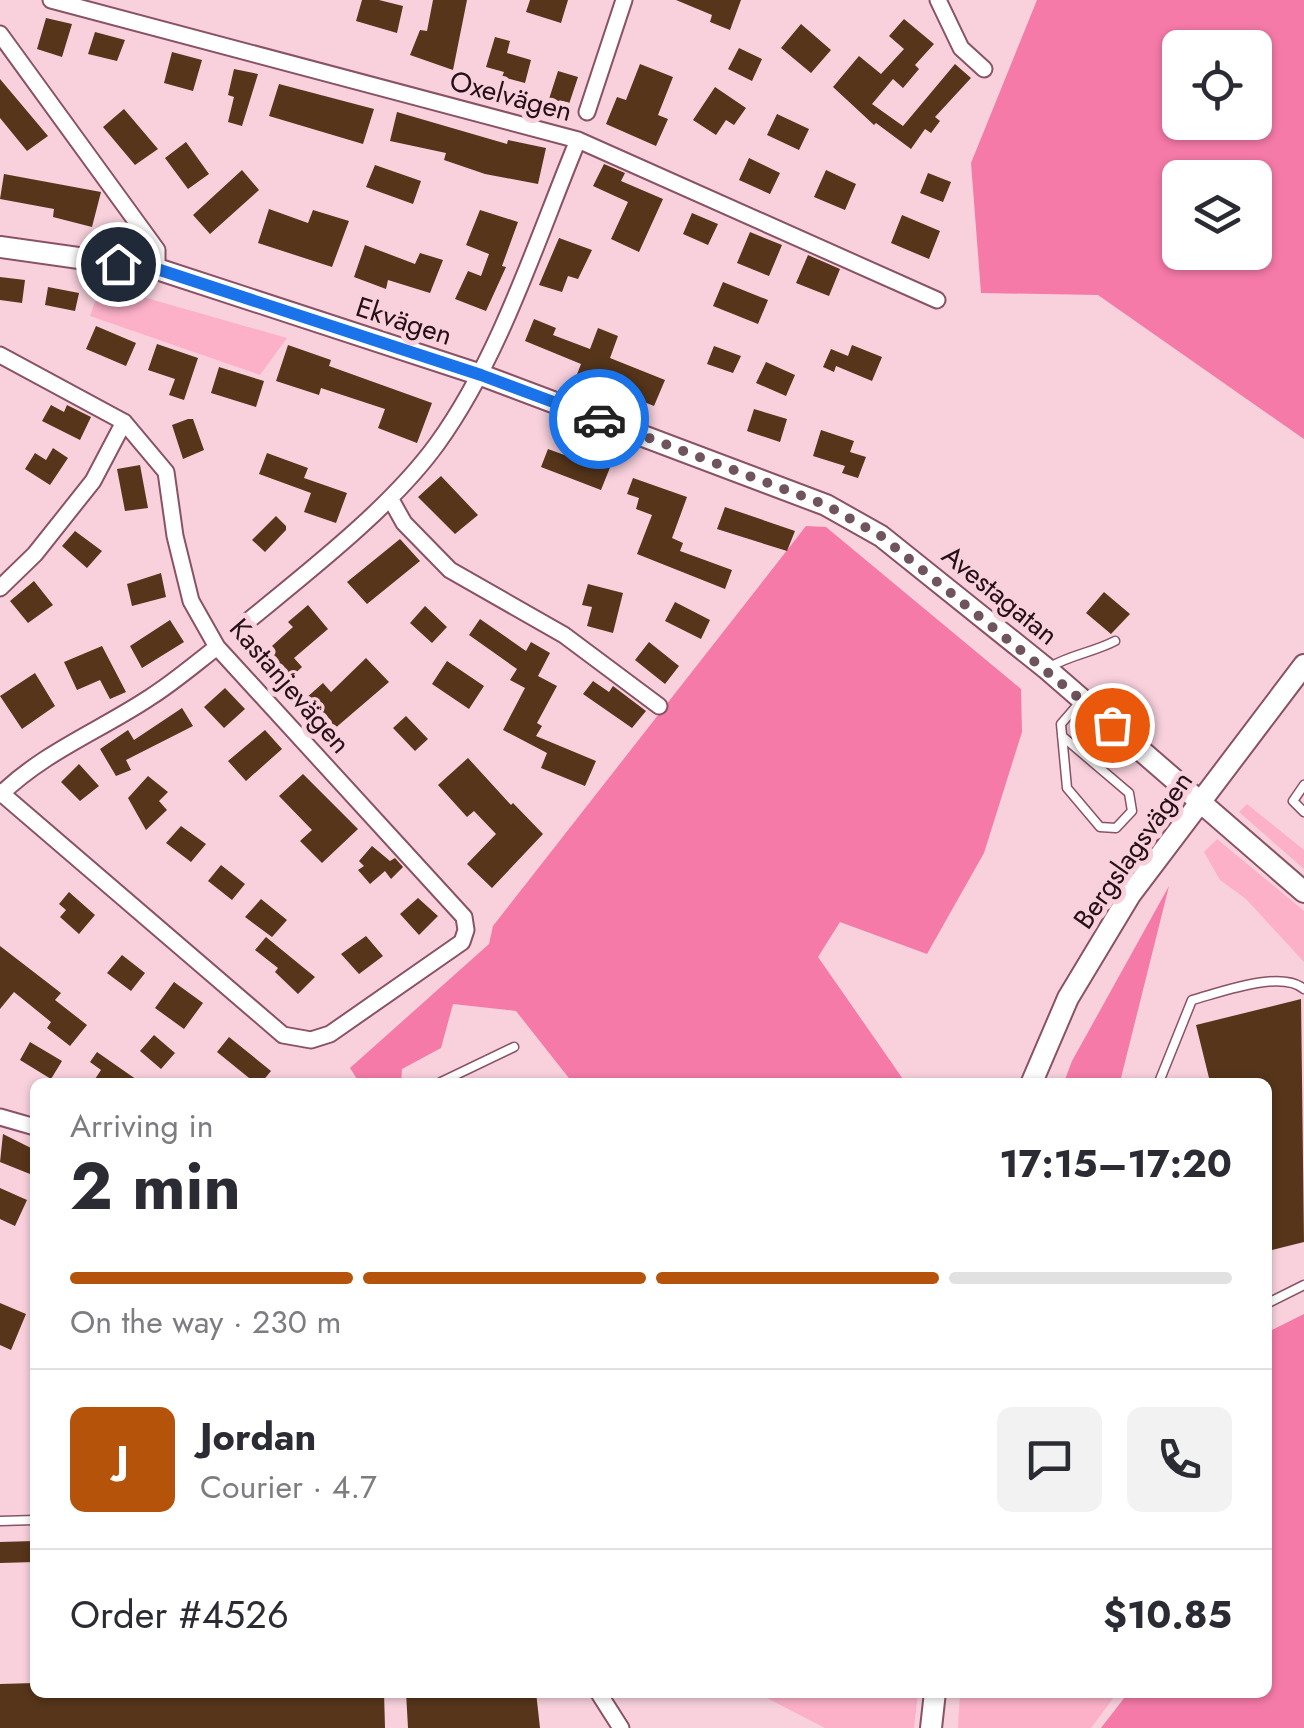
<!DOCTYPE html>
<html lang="en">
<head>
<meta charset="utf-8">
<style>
	body { margin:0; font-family:Jost,sans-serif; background:#f2f2f3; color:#2b2b33; height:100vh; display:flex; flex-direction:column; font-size:38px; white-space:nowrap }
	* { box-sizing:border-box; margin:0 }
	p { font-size:32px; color:#7c7c81 }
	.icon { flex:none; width:55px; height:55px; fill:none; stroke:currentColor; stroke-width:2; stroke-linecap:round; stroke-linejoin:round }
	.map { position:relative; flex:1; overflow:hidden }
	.panel { position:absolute; left:30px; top:1078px; width:1242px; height:620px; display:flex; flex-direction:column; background:#fff; border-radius:15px; box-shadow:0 2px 8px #0004 }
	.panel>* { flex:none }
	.controls { position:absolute; left:1162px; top:30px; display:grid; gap:20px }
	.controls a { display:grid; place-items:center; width:110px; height:110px; border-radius:15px; background:#fff; box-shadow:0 2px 8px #0004; font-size:50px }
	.pin { position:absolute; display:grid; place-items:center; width:85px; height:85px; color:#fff; margin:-42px; border:5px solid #fff; border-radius:50%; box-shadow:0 2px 10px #0007 }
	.courier { position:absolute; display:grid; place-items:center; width:100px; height:100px; margin:-50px; border:8px solid #1a73e8; border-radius:50%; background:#fff; color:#222; box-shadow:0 2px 12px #0007 }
	.headline em { font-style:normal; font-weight:700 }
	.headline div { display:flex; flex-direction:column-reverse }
	.headline { display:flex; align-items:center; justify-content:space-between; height:170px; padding:0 40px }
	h1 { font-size:65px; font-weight:700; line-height:75px }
	.bar { display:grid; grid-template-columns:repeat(4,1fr); gap:15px 10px; align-content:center; height:120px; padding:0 40px }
	.bar i { height:12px; border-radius:8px; background:#e1e1e2 }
	.bar .active { background:#b45309 }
	.bar p { grid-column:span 4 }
	.line { display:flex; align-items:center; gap:25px; padding:0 40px; border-top:2px solid #e1e1e2 }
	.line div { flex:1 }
	.round { display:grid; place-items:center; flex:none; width:105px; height:105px; border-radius:15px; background:#f2f2f3 }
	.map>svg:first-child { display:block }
</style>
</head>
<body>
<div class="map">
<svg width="1304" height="1728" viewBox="0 0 1304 1728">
	<rect width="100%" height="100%" fill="#f8d1dd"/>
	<path fill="#fcb1c9" d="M101,285L287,338L260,375L90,316Z
		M1247,804L1304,850V869L1239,812Z
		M1217,839L1304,911V962L1246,899L1220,880L1204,852Z
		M757,1693H918L914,1728H825Z
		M960,1693V1692L1117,1693L1091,1728H958Z"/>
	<path fill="#f57aa8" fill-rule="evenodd" d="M1037,0H1304V439L1098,295L981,293L971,163ZM1180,48H1255V122H1180ZM1180,178H1255V252H1180Z
		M806,526L826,527L1021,689L1022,732L984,853L927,954L840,922L818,957L905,1082H572L516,1011L453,1004L441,1048L402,1069L401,1082H359L350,1068L489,944L493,926Z
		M1169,886L1120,1082H1064L1072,1061Z
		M1304,1314V1728H1101L1128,1693L1268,1692V1332Z"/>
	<path fill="#56351a" d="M362,0H379L403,6L397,33L356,21Z
		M433,0H467L453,70L410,55L420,30L427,31Z
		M530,0H568L561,23L526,12Z
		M676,0H741L730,30L710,22L712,15Z
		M46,18L72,24L62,57L37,49Z
		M904,19L934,44L915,65L919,69L903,88L893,79L872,104L903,126L955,64L971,78L935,117L940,121L931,133L925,129L911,149L876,123L874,125L833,87L859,56L881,74L904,49L889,36Z
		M801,24L831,50L811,73L781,48Z
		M95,32L125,40L117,61L88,54Z
		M495,37L510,41L507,53L531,60L525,83L502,77L504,72L486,67Z
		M739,48L762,59L752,81L728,69Z
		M172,52L202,60L193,91L164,83Z
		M640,64L673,77L658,115L668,119L656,146L606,124L617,97L626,100Z
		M234,69L258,74L242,126L228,122L234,97L228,95Z
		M558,71L578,77L569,104L549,99Z
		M0,79L48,136L27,151L0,118Z
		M279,84L374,109L363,144L269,116Z
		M715,87L746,108L734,125L726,120L716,135L693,120Z
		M124,109L158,149L135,165L103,127Z
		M397,112L507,144L508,140L546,148L538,184L485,174L444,160L446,153L390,141Z
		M777,114L809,129L799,150L767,135Z
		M186,142L209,174L188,189L165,158Z
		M749,158L780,173L770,194L739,180Z
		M604,164L625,173L621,181L663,199L639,252L611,239L628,202L593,186Z
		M375,165L421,181L413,204L366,187Z
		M242,170L259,190L210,234L193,215Z
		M826,170L856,184L845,210L814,197Z
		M928,173L951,182L943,202L920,193Z
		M4,174L101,192L92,227L53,217L54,209L0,199Z
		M269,209L308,223L313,210L349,221L332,267L258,243Z
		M480,210L518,222L502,266L506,267L486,311L455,299L468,271L481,276L489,254L466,245Z
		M692,213L718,224L708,245L683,234Z
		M902,215L940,231L929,259L891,243Z
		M750,232L782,245L769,276L737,263Z
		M559,238L592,250L578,279L568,276L562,292L539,285Z
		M365,245L415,264L420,253L443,260L430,293L388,280L386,289L354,277Z
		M808,255L840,269L829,296L796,283Z
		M0,277L25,280L22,303L0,300Z
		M723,282L768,300L758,324L713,306Z
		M48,287L79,293L75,311L45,305Z
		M534,319L556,328L553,335L590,349L598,328L618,336L610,358L665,380L654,406L634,398L637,392L597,376L593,389L574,382L581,364L525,341Z
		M96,326L136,343L126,366L86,349Z
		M157,344L198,358L184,400L169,395L175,379L148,370Z
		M288,345L331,360L329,366L432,403L417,443L378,428L385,409L321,388L319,395L276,381Z
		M852,345L882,357L872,381L836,366L834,372L823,367L831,349L848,356Z
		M714,346L741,356L733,373L707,364Z
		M766,362L795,375L786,396L756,383Z
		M219,367L264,381L256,407L211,393Z
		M51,405L64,412L67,405L91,417L80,440L42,421Z
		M754,409L787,419L780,442L747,431Z
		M188,419H193L204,450L183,459L172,425Z
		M821,430L854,441L850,452L866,457L858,478L842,473L845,466L813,456Z
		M53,448L68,458L50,485L25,469L35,453L46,460Z
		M548,449L589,464L591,457L611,465L601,490L541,467Z
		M267,453L308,468L304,478L347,493L336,523L304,512L311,493L259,474Z
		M140,465L148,508L125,511L117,469Z
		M441,476L478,515L455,534L418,497Z
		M633,478L687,497L672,538L683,543L680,551L732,570L725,589L637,554L652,515L636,509L639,498L627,494Z
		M725,507L795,531L787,551L717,529Z
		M276,516L286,526V530L265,552L252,540Z
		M75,531L102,551L87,568L62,546Z
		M400,539L420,561L367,604L347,582Z
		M161,573L166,597L132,606L127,584Z
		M34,581L53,605L28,623L10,601Z
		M588,584L623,593L613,633L587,626L592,607L582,605Z
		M1104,592L1130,614L1111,634L1086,613Z
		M675,602L710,620L701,639L665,621Z
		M308,605L328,629L294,658L302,667L286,682L262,655L293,627L288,622Z
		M425,606L447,627L432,643L410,623Z
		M480,619L526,651L531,642L550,653L538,676L557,686L537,723L542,726L536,736L596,761L585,786L541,768L547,753L503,730L525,688L510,680L517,669L469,635Z
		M170,620L184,642L142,668L130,646Z
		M649,642L679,666L665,684L635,660Z
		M102,646L126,692L110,699L100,680L77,690L64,662Z
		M366,658L389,682L333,730L305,699L323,683L331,692Z
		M447,661L484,686L469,709L432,684Z
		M35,673L55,706L22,729L0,696Z
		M593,681L609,692L613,686L646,711L632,728L583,694Z
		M225,688L245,709L224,728L204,707Z
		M182,708L193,726L126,760L131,770L116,776L100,749L128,730L134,740Z
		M406,716L428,739L415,751L393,728Z
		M265,730L282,749L246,781L228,761Z
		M468,758L511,805L513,803L543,834L492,888L467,864L496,834L474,811L467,817L438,785Z
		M79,764L99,786L80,801L61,782Z
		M303,774L358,829L322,863L300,841L312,830L279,796Z
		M148,776L168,792L159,801L167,810L146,830L128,798Z
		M181,826L206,844L191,862L166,843Z
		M372,846L390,861L395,858L403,867L391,879L385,871L370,884L358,870L364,866L359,861Z
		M221,865L245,884L232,900L208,881Z
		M69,892L95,915L79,934L60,917L66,910L59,904Z
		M418,898L438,916L419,935L400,914Z
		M261,899L287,920L272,937L245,917Z
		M366,936L383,956L359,974L341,954Z
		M266,937L315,977L298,994L275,972L278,968L255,950Z
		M0,946L61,993L55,1000L87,1025L70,1046L47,1028L51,1022L14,992L0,1009Z
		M122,955L145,973L131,991L107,973Z
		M174,982L203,1003L184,1029L155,1008Z
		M1301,999L1304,1242L1268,1251V1082H1210L1196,1025Z
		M154,1035L175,1053L161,1069L140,1051Z
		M229,1037L271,1071L262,1082H254L217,1052Z
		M30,1042L62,1061L51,1079L20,1060Z
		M97,1052L140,1082H93L101,1070L90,1062Z
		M3,1134L35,1150V1176L0,1162Z
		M0,1188L27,1200L15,1226L0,1219Z
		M0,1303L26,1314L11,1350L0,1345Z
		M35,1541V1562L0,1563V1542Z
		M35,1683V1692H384L385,1728H0V1684Z
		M406,1692H536L540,1728H408Z"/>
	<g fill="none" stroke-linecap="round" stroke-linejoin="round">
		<defs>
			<path id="lane" d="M1050,667C1070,655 1094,652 1115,641
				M1062,736L1129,793L1132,811L1116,828L1100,827L1067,788L1061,724L1080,702
				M1304,785L1293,801L1304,812
				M441,1082L514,1047
				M1159,1082L1192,1000C1219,993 1281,969 1304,989
				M1268,1303L1304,1285
				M0,1521L35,1520"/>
			<path id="street" d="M51,0L578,140L937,300
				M938,0L961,48L984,69
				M0,34L157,250V269
				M587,112L624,0
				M0,355L124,422L166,472L175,536L191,601L217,647L464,917L466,930L462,942L330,1034L311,1040L283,1035L0,792
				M390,498L404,523L450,570L564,635L659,706
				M0,588L35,554L93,481L124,422
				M242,626C305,574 390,509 437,444C500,357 537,239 578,140
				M0,795C44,752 99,731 149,698C173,683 195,664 217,647
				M0,1117L35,1127
				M598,1692L621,1728"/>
			<path id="secondary" d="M0,247L157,269L481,375L826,505L881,536L1047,669L1304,892
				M1032,1082L1068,998L1130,895L1304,665
				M931,1728L935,1692"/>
		</defs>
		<use href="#lane" stroke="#8a5265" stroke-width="11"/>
		<use href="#street" stroke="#8a5265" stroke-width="19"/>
		<use href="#secondary" stroke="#8a5265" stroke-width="24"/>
		<use href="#lane" stroke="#fff" stroke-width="8"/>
		<use href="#street" stroke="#fff" stroke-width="15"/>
		<use href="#secondary" stroke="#fff" stroke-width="20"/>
	</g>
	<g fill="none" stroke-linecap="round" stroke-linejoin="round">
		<path stroke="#70545d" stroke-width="10" stroke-dasharray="0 18" d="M599,419L826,505L881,536L1112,725"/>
		<path stroke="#1a73e8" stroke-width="12" d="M118,264L157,269L481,375L599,419"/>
	</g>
	<g text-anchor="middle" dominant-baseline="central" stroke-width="10" stroke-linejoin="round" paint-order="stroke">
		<g font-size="28" fill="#261018" stroke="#f8d1dd">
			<text transform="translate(511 96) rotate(15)">Oxelvägen</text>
			<text transform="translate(404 321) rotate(18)">Ekvägen</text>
			<text transform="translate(1000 595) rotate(39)">Avestagatan</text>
			<text transform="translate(290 686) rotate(49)">Kastanjevägen</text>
			<text transform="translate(1133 850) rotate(-55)">Bergslagsvägen</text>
		</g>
	</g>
</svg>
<div class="controls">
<a><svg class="icon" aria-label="locate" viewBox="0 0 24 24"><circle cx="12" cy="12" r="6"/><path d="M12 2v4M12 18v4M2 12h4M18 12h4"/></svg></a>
<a><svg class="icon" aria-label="layers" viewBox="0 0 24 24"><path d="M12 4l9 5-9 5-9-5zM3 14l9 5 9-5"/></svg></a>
</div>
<div class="pin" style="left:1112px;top:725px;background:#ea580c"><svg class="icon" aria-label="bag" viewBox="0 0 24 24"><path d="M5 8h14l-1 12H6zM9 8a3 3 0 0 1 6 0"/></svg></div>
<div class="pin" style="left:118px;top:264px;background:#1f2937"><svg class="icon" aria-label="home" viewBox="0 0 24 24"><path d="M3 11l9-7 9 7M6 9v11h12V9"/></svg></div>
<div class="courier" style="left:599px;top:419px"><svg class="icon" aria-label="car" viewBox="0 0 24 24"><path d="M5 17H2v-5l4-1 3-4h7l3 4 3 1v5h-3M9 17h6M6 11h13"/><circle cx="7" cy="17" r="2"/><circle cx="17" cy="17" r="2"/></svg></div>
<section class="panel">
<div class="headline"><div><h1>2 min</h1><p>Arriving in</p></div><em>17:15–17:20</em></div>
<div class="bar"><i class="active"></i><i class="active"></i><i class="active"></i><i></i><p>On the way · 230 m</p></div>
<div class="line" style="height:180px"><b class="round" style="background:#b45309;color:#fff">J</b><div><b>Jordan</b><p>Courier · 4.7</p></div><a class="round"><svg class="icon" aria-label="chat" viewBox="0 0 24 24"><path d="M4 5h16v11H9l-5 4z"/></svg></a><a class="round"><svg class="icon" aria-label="phone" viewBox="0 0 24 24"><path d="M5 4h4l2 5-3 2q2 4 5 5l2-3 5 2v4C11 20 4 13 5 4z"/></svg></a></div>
<div class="line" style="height:130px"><div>Order #4526</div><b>$10.85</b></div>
</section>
</div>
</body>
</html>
